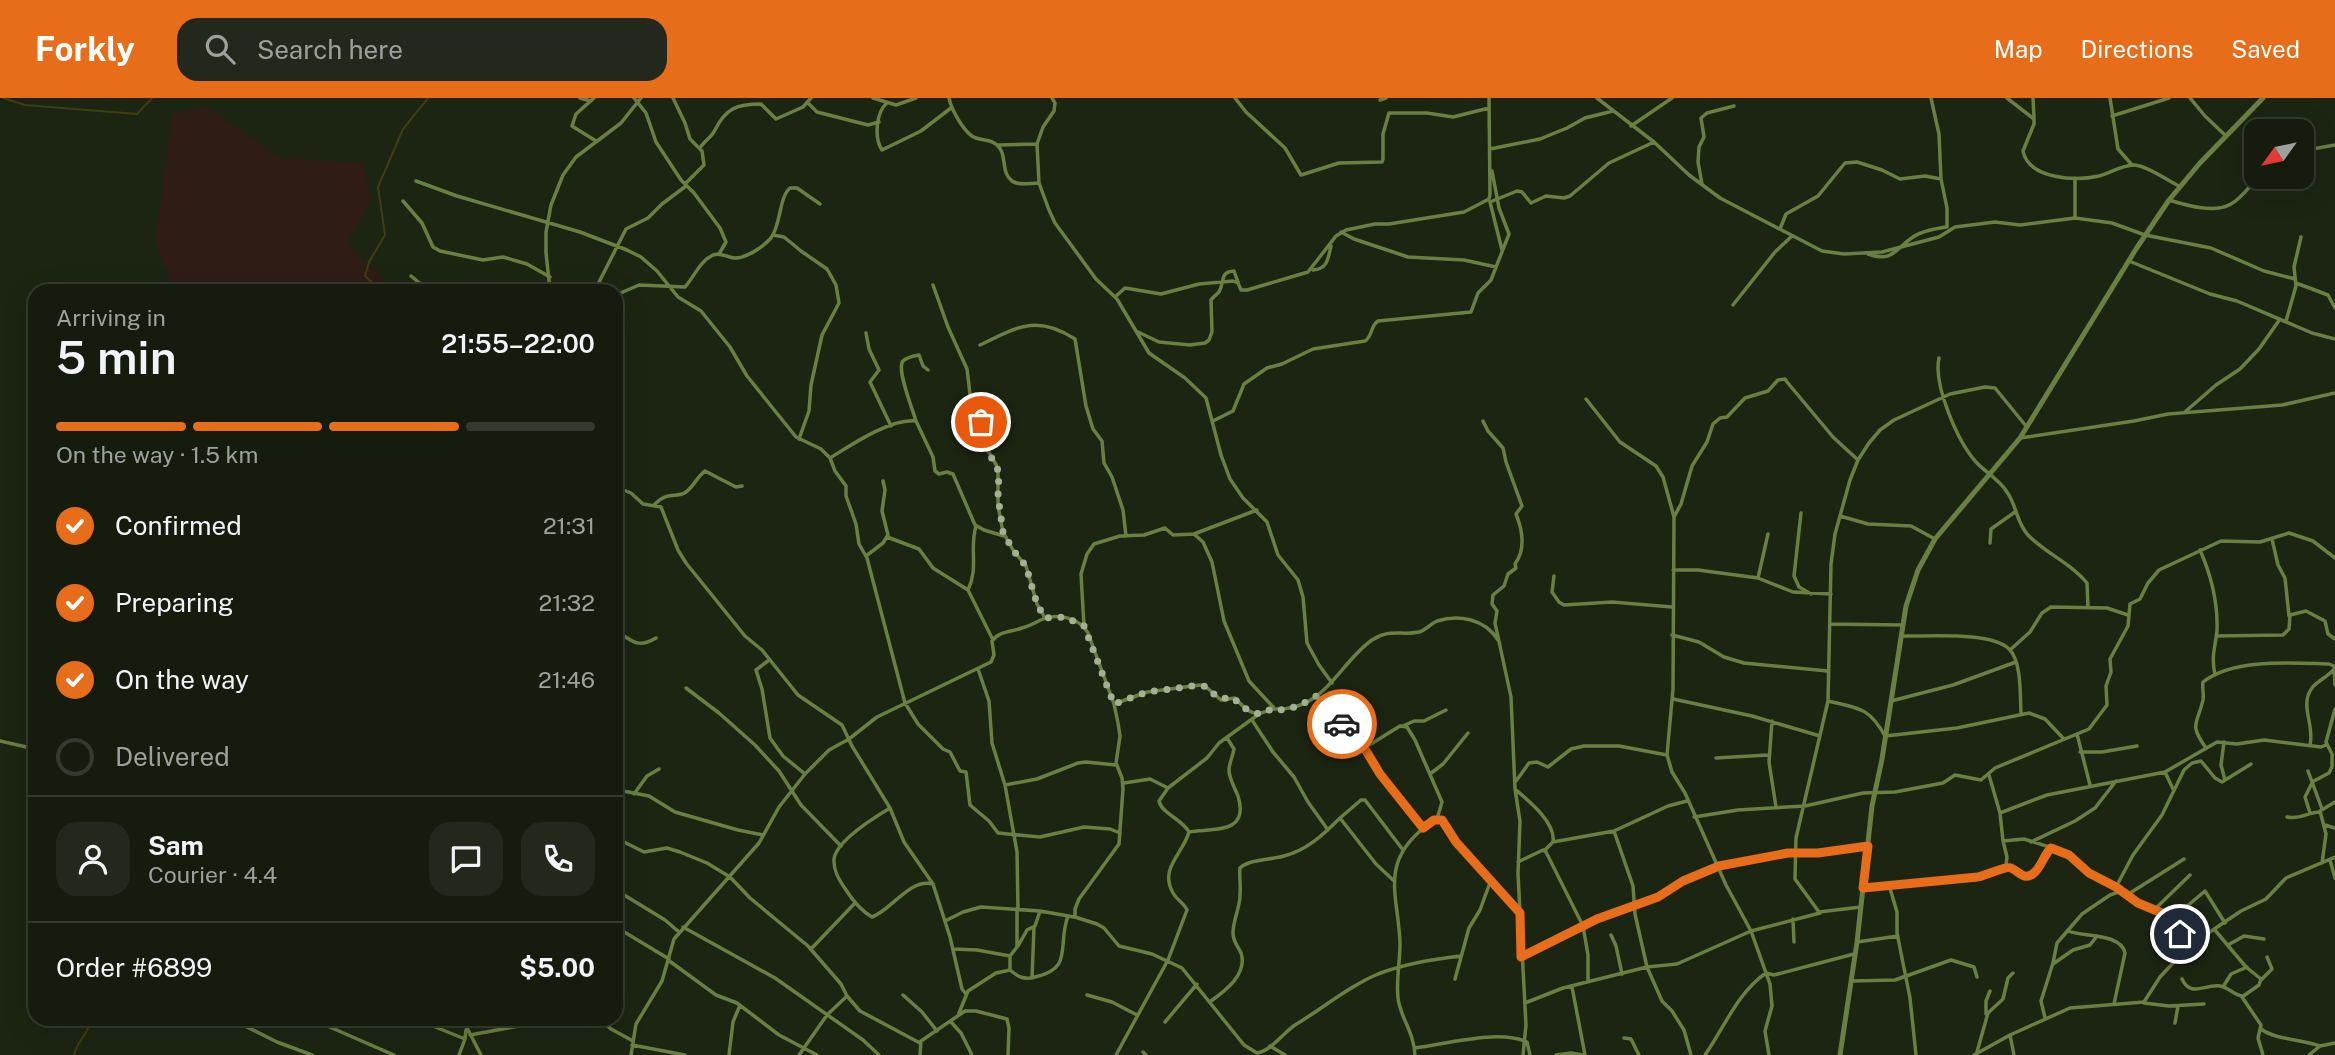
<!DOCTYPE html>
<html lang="en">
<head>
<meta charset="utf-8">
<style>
	body { margin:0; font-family:"Public Sans",sans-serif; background:#22291c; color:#f1f3f6; height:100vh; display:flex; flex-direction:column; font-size:26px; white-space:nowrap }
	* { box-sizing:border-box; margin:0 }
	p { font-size:23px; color:#9da19e }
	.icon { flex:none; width:38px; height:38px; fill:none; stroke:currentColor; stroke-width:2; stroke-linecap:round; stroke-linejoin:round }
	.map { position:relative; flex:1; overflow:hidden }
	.details { position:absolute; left:28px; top:186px; width:595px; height:742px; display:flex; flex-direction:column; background:#151c0e; border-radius:21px; box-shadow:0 7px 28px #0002,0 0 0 2px #343a2e }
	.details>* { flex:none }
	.needle { width:46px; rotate:237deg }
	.controls { position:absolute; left:2244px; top:21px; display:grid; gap:14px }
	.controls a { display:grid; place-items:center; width:70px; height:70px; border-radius:14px; background:#151c0e; box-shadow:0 7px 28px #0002,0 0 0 2px #343a2e; font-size:35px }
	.pin { position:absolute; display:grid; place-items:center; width:60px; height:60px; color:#fff; margin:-30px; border:4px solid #fff; border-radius:50%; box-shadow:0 2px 7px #0007 }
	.courier { position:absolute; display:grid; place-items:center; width:70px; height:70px; margin:-35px; border:5px solid #e76d1a; border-radius:50%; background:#fff; color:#222; box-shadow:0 2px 9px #0007 }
	.headline em { font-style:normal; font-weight:600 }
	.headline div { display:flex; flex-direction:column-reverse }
	.headline { display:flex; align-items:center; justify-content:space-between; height:119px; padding:0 28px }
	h1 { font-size:46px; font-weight:600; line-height:52px }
	.bar { display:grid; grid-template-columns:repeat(4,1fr); gap:10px 7px; align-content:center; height:84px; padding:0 28px }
	.bar i { height:9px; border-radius:5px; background:#343a2e }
	.bar .on { background:#e76d1a }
	.bar p { grid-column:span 4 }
	.line { display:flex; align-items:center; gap:18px; padding:0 28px; border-top:2px solid #343a2e }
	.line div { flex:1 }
	.round { display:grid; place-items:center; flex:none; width:74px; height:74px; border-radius:21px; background:#22291c }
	ol { padding:0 28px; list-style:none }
	li { display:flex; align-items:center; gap:21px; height:77px }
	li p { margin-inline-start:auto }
	li .icon { padding:7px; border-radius:50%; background:#e76d1a; color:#fff; stroke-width:4 }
	li:last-child { color:#9da19e }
	li i { width:38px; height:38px; border:4px solid #343a2e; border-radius:50% }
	header { display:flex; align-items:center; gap:42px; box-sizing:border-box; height:98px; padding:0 35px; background:#e76d1a; color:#fff }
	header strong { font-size:33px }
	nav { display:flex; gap:38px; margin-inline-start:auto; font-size:24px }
	.search { width:490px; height:63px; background:#22291c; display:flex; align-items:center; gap:18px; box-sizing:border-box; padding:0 24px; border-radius:21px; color:#9da19e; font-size:26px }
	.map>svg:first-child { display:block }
</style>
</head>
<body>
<header>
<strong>Forkly</strong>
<div class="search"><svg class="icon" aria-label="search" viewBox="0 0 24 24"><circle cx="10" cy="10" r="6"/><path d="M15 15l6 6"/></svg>Search here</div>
<nav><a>Map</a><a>Directions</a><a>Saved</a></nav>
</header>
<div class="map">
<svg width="2335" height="957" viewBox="0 0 2335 957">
	<rect width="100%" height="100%" fill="#1c2512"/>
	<path fill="#2e1c15" d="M208,10L280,60L363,65L370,105L346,146L384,182L380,192H166L169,178L155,144L172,14Z"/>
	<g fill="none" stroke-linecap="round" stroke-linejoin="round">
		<path stroke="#403d10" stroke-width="2" d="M3,0L25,7L137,16L152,0
			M380,192L365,178L369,164L385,137L378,89L403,31L428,0
			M74,957C78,940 88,939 91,920"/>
		<path stroke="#6a7f42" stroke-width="3.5" d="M580,0L591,3
			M594,0L576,16L572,28L596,43
			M634,0L646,15L656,44L681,82L694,95L720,130L726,144L719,156
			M673,0L685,25L690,41L702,53L704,67L685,86
			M873,0L896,7L916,0
			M949,0C951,11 965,37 976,40C984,43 991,41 997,47C1008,57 1000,74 1012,83C1019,88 1030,85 1039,85
			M1052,0L1055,5L1054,13L1043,29L1037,46L1039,85L1049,112L1055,125L1096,181L1117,201L1149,255L1185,280L1206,300L1221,357L1230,381L1243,400L1267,424L1278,457L1298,482L1303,499L1307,545L1319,567L1332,585
			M1235,0L1246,14L1285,50L1301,77L1339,65L1382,64L1383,61V36L1389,15H1427L1453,19L1489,10
			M1597,0L1654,44L1689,77L1720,100L1822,153L1844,156L1882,154L1939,139L1955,129L1995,124L2020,127L2075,120L2112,125L2145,137L2211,150L2264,173L2295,181
			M1931,0L1939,36L1941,81L1947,110V129
			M2007,0L2034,21V26L2023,53C2029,82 2077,83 2099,78C2110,75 2124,66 2135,67C2150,69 2166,82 2179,88
			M2033,0L2034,19
			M2110,0L2118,51L2132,67
			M2190,0L2205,18L2226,38
			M1380,2L1386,0
			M808,5L817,14L868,27L879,24
			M887,5C876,14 874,40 882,52L921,33L951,10
			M2112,18L2169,0
			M1631,28L1672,0
			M998,47L1037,46
			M700,50C704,43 712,39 715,32C726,10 737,6 761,6L776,21L803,9L811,0
			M1490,51L1540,41L1567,30L1585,20L1613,13
			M2301,53L2335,47
			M2075,80V120
			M416,83L457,98L580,134L627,152L641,159L657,173L678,199L701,213L730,249L747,278L796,339L821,351L830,360L835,373L846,388V398L856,426L859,446L867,460L905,605L918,626L943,651L950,654L960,673L966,674L970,707L989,723L998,735L1040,739L1084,729L1110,731L1120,735
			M1702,86L1698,64L1699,49L1704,39L1701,20L1707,15L1734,8
			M2169,102C2186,107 2214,116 2231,106C2242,100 2250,87 2259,79
			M403,103L422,125L433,149L440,153L483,162L503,159L527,166L550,179
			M1490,104L1517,93L1522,94L1531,105L1546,98L1564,100L1570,98L1609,65L1654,44
			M1490,104L1502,152
			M1780,131L1786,116L1818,98L1845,65L1857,64L1882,72L1900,81L1925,78L1941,81
			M1341,134L1354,141L1408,159L1464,162L1496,169
			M773,137L784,139L801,153L827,171L836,187L839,205L822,237L811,287L809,313L799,341
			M1868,156C1893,165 1895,151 1913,139C1922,133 1934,131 1946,129
			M2129,163L2210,196L2237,203L2312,235L2335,241
			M1313,172C1328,171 1328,160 1331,148
			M411,178L428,192
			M2296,185L2328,197L2335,210
			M933,187L948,229L967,271L970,296L987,351L998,370V408L1003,434L1013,452L1026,468L1037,506L1045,520
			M550,192L546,155V134L551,107L563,77L576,59L621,25L641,0
			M572,192L582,189L595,192
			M595,192L626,131L648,120L662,106L686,88
			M616,197L639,187L685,189C694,179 700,163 713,157C721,154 726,159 734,160C746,161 764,148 771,140C781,127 779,99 790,90H797L820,106
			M1115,199L1125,190L1161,196L1199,186L1233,183L1238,185L1241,192H1247L1308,174L1336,138L1346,132L1375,126H1389L1464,114L1489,101L1490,96L1489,0
			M1733,207L1775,154L1792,138
			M2286,223L2296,188L2294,169L2301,139
			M1136,233L1159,244L1190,247L1205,245L1209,242L1212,234L1211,202C1213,199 1216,197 1219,194C1225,184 1219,174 1234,173L1238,184
			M866,235L869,251L879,272L870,284L891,328
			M980,247C1017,229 1037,216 1075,241L1086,308L1093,331L1102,343L1104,365L1112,379L1123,412L1126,438
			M1939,260C1933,287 1958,344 1976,364C1986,375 1999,381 2007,394C2017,408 2016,424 2028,437C2045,455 2071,465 2087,485L2088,510
			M1586,301L1620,344L1656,368L1663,379L1674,419L1673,591L1667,657L1672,674L1685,695L1726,787L1751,833L1770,886L1772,908L1765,933L1769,957
			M2186,313L2216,287L2240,271L2259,251L2280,221
			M916,323C913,312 896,271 903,263C907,259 914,258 919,257L923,268L928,272
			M1213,323L1233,313L1244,286L1267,270L1282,266L1313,251L1365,243C1373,238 1370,228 1378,223L1471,214L1478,195L1491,182L1509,136L1499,110L1492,73
			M1483,323L1488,333L1503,350L1506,364L1522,408L1516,416C1522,431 1526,451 1515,466L1516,470L1508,476L1504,488L1493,497L1492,506L1497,513L1495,525L1511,599L1515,691L1520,723L1518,776L1526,927L1523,957
			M2020,340L2134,323L2168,316L2282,307L2335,295
			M830,360C851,347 891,320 916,323L933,359L935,373L939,376L947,374L953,376L975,427L984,432L1004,438
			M616,389L631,395L643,406L661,409L678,452L686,465L745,538L762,552L798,597L842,627L852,648L890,710L904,744L933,786L950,839L962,891L966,896
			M655,406C669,392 676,401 686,394C693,389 697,379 705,373L736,389L742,388
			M1801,415L1794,478L1799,489L1811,496
			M1840,418L1868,426L1911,428L1935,441
			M1674,419L1681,406L1692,368L1707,344L1713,326L1720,320L1727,319L1745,300L1768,293L1778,282L1785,281L1787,284L1833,339L1858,362
			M1194,436L1257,412
			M887,439L919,451L933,470L968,492L992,540
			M2272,441L2278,467L2285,480L2289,518
			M1990,445L1991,431L2015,414
			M2200,452C2211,477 2218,506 2217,533C2215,551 2211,557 2215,577
			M866,458L883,445L888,437L882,413L885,392L883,383
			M1673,472H1698L1758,480L1793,494L1831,496
			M1554,478L1552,494L1559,504L1564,507L1612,504L1672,509
			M1758,480L1768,436
			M968,492C979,469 969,451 976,428
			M1830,526L1903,527
			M1084,528L1081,476L1087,456L1094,446L1120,438L1144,437L1165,430L1173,437L1194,436L1203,444L1212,464L1224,523L1249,583L1274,610
			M616,533C633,543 637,551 656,540
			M1672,537L1699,544L1724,559L1744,565L1828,573
			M1902,538C1927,539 1991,533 2009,551C2022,563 2020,599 2021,615
			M2216,538L2283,537L2289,531L2290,517L2306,513L2325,523L2328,536L2335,541
			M2010,552L2030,534L2042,515L2051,509L2107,510L2128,517
			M769,562L756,572L762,591L770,640L783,658L805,676
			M978,571L989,603L992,645L1005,687L1017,754L1018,812
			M686,590L719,615L755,647L779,673L801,707L841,748
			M1318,597L1340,624L1359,641L1386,683L1422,730
			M1673,601L1752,618L1820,638
			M1828,603C1858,610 1869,609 1885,638L1957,630L2029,615L2045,621L2063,640
			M1891,603L1953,587L2016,564
			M1114,606L1147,594L1200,587L1205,588L1221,602L1235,600C1242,607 1250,618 1261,615C1266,614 1271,610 1276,611C1326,612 1338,566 1372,542C1390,530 1401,538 1419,534C1426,532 1430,526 1437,523C1459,516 1485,521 1498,542
			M1252,622L1273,654L1294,679L1308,704L1328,732
			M1772,623L1769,664L1776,709
			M1403,628L1414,623H1424L1446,612
			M2077,636L2090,687
			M0,643L35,651
			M2224,644L2221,667L2225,682
			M2310,647C2315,627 2299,607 2312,590C2317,583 2328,579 2334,571
			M1366,649L1400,628L1407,629L1415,642L1442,704L1437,721
			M2206,650C2188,625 2198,626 2203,602C2204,596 2202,590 2203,584C2233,560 2293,565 2329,566L2334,568L2335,587
			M2080,654H2102L2137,648
			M1716,660L1768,657
			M2308,673L2322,711
			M2165,674L2173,691
			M1430,676L1443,666L1468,635
			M1989,677L2000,715L2003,743
			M1516,683L1529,665L1537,664L1548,669L1571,651L1584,648H1619L1667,657
			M2312,684L2329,675L2332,669V656L2326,644L2335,611
			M1124,685L1150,681L1168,690
			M1005,687L1037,681L1078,665L1086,664L1116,667
			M616,689L623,693L649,698L675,714L738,732L763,737
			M1516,692C1530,704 1556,725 1553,744L1545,752
			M634,696L647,678L659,671
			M890,710C875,719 836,743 834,761C833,773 840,783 846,792C853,803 860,812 872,819C892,812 909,780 933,786
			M2000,715L2047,697L2165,674L2217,644L2237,646L2264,642L2321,649L2326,647
			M2310,715L2305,699L2312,685
			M1694,719L1738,712L1805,708L1863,695L1895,694L1943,685L1955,677L1981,682L1995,670L2089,631L2107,607L2106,588L2111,574L2110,561L2128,528L2130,506L2140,501L2148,485L2159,472L2221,443L2260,444L2289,435L2313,443L2335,460
			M2287,719C2300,722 2308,714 2320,714
			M2325,727L2335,730
			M1614,733L1633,788L1635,816L1647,869L1662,903L1672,913L1684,932L1691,957
			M1189,734C1212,730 1250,737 1238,698C1235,690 1229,681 1229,672C1229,665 1233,658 1234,651L1227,640
			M616,740L644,754L667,750L680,754L707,765L730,779L750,800L808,848L841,886L847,898L860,913L920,945
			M1553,744L1614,733L1668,708L1687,703
			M2031,744L2075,723L2095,710L2116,683
			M2330,762L2335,780
			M1518,764L1543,752L1546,754L1583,828L1588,857V884
			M2322,765L2326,736L2320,713L2335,704
			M2004,770H2011L2022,778C2040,776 2040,761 2051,750
			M1393,782L1376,766L1340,720L1361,702H1365L1403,752
			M1889,787L1897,814V835L1910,900L1916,957
			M2116,789L2133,757L2162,717L2184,672L2192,665L2201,663L2215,680L2222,684L2251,666
			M1863,791L1991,777L2006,767L2007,759L2003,743L2024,741L2065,754L2089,775L2116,789L2138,805L2169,818L2189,848
			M616,792L665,822L679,834
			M2127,797L2184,761
			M1861,809L1819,814L1795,781L1796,740L1828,603L1831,466L1835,436L1850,382L1858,362L1869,345L1880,332L1894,322L1950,296L1985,289L1995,290L2026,328
			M2155,811L2190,777
			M1793,821L1794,844
			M2172,821L2205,793L2225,825
			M945,823L963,814L981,809L1040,813L1074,819
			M616,829L669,861
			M683,829L775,880L863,942L879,957
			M2214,831L2246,869L2261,881L2259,887L2242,899L2261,927L2258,940L2263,957
			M2068,833C2083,839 2121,835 2125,855L2114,906
			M1611,837L1616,848L1622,876
			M1857,844L1898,838
			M2161,846L2180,855
			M2228,847L2244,838L2264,841
			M1018,848L1027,832L1035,828L1040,813
			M811,851L855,805
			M953,851L977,852L1010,858
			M1522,859L1597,821L1649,802L1683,783L1719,768L1788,755H1818L1868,749
			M668,862L716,897L737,905L779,937L817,957
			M2053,866L2073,852L2090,847L2097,838
			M1010,872C1018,879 1024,882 1035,879C1074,871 1057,847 1068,818
			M1032,880L1034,829
			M1455,881L1469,830L1480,812L1491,782
			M2182,881C2191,900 2204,886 2220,888C2228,889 2234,897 2242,898
			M2261,882L2272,871L2267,859
			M1852,883L1895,882L1951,862L1974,869L1977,879
			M1572,889L1585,957
			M2223,889L2231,876L2247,869
			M903,897L922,914L937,933
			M1087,897L1112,904L1137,917
			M1211,903C1225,893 1248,876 1241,855C1238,848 1233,844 1233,835C1233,822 1240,810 1240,797C1241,788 1239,779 1240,770C1250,761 1270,762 1284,758C1307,752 1323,737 1340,720
			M1525,905L1563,890L1647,869L1677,866L1751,833L1820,815
			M2144,905L2169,908L2204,906
			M959,915L968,893L996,875L1010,872V858L1017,849V812
			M1986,916V903L1990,893
			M229,920L277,944L312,957
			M309,920L394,957
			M413,920L465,941
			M462,920L481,957
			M598,920L611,931L633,943
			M2045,920L2041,903L2053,865L2057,845L2082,816L2110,797L2121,793
			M951,924L961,935L972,957
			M1165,924L1197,886
			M2175,925L2178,908
			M2261,931C2276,942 2301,941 2320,948
			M470,937L519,928L531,920
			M2010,937L2014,957
			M1624,940L1631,941L1639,957
			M632,947L685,957
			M1270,948L1285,957
			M1415,950C1447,946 1498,931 1527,944L1530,957
			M1143,954L1146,957
			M1977,954L1988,915L2003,901L2008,880L2013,875
			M459,957L465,941L466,932
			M631,957L636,926L662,883L674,841L759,745L779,709L805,676L829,652L849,641L877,619L991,564L994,557L992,543C999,533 1011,534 1022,530C1030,528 1036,524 1043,521C1058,515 1080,520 1088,535L1114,606L1118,625L1120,638L1116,665L1122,680L1123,691L1119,746L1079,801L1075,811V819L1097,826L1104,830L1119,848L1152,856L1182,870L1244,947L1257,955C1271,953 1283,935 1295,927C1322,911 1349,888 1378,876C1404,866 1433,861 1461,858
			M729,957L733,924L740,907
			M799,957L827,917L847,898
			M920,957L921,943L965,913H976L1007,921L1009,930L1008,957
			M1116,957L1168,862L1187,812C1184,805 1177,802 1173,795C1159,770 1183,756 1189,734C1182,721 1162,716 1159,703L1168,690L1207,660L1219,645L1259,616
			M1415,957C1414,934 1400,919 1398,900C1396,882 1400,864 1400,846C1399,801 1380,769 1419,734C1426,727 1432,721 1442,722L1456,744L1519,814
			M1556,957L1571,955L1583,957
			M1705,957C1724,930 1738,894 1766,875L1774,877L1854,856
			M1974,957L2010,937L2070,910L2144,904L2160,879L2189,848L2241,813L2266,801L2286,780L2335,759
			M2309,957L2320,948L2335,945"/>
		<path stroke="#6a7f42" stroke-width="5" d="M1840,957L1857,844L1872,708L1882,661L1906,508L1918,472L1935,441L2020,340L2136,151L2169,102L2200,65L2263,0"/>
	</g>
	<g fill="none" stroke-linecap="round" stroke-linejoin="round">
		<path stroke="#a4b093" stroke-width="7" stroke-dasharray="0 12.6" d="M981,324L987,351L999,374L998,398L1003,434L1013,452L1026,468L1037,506L1045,520L1065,519L1084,528L1114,606L1147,594L1200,587C1217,590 1210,605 1232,599L1246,611L1259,616L1274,610L1282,612L1299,608L1318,597L1342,626"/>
		<path stroke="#e76d1a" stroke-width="9" d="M1342,626L1359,641L1380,676L1423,730L1434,722H1442L1456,744L1520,815L1521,859L1597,821L1658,799L1683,783L1719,768L1788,755H1818L1868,748L1863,790L1978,779C1986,777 2006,768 2011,770C2020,774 2025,784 2035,774C2042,767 2044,757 2051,750L2069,757L2089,775L2116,789L2138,805L2169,818L2180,836"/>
	</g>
</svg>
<div class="controls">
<a><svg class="needle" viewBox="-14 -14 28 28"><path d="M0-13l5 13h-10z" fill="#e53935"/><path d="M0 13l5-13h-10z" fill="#9da19e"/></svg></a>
</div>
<div class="pin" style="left:981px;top:324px;background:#ea580c"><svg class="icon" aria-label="bag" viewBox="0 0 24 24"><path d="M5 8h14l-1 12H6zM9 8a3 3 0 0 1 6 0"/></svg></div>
<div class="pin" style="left:2180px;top:836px;background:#1f2937"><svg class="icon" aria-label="home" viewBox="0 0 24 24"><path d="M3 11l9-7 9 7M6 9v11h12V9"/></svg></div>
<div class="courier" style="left:1342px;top:626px"><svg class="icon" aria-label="car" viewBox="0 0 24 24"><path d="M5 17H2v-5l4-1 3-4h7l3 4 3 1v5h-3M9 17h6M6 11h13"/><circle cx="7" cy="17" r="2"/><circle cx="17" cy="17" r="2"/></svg></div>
<section class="details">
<div class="headline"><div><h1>5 min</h1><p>Arriving in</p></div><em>21:55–22:00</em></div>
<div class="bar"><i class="on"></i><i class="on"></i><i class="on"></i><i></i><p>On the way · 1.5 km</p></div>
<ol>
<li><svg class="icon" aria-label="check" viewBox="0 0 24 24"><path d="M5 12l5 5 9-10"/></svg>Confirmed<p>21:31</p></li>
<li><svg class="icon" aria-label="check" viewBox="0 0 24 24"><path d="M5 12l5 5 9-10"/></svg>Preparing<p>21:32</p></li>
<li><svg class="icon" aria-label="check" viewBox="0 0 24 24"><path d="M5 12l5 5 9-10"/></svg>On the way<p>21:46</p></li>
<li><i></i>Delivered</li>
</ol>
<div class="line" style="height:126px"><a class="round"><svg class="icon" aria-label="person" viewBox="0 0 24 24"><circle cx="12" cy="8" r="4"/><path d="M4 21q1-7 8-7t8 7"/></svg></a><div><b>Sam</b><p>Courier · 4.4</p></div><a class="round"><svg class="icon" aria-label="chat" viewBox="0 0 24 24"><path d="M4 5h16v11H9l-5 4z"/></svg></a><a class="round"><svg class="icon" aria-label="phone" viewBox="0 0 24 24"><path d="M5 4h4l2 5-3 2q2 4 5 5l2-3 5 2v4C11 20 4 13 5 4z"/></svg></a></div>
<div class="line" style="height:91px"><div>Order #6899</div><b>$5.00</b></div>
</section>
</div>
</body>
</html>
